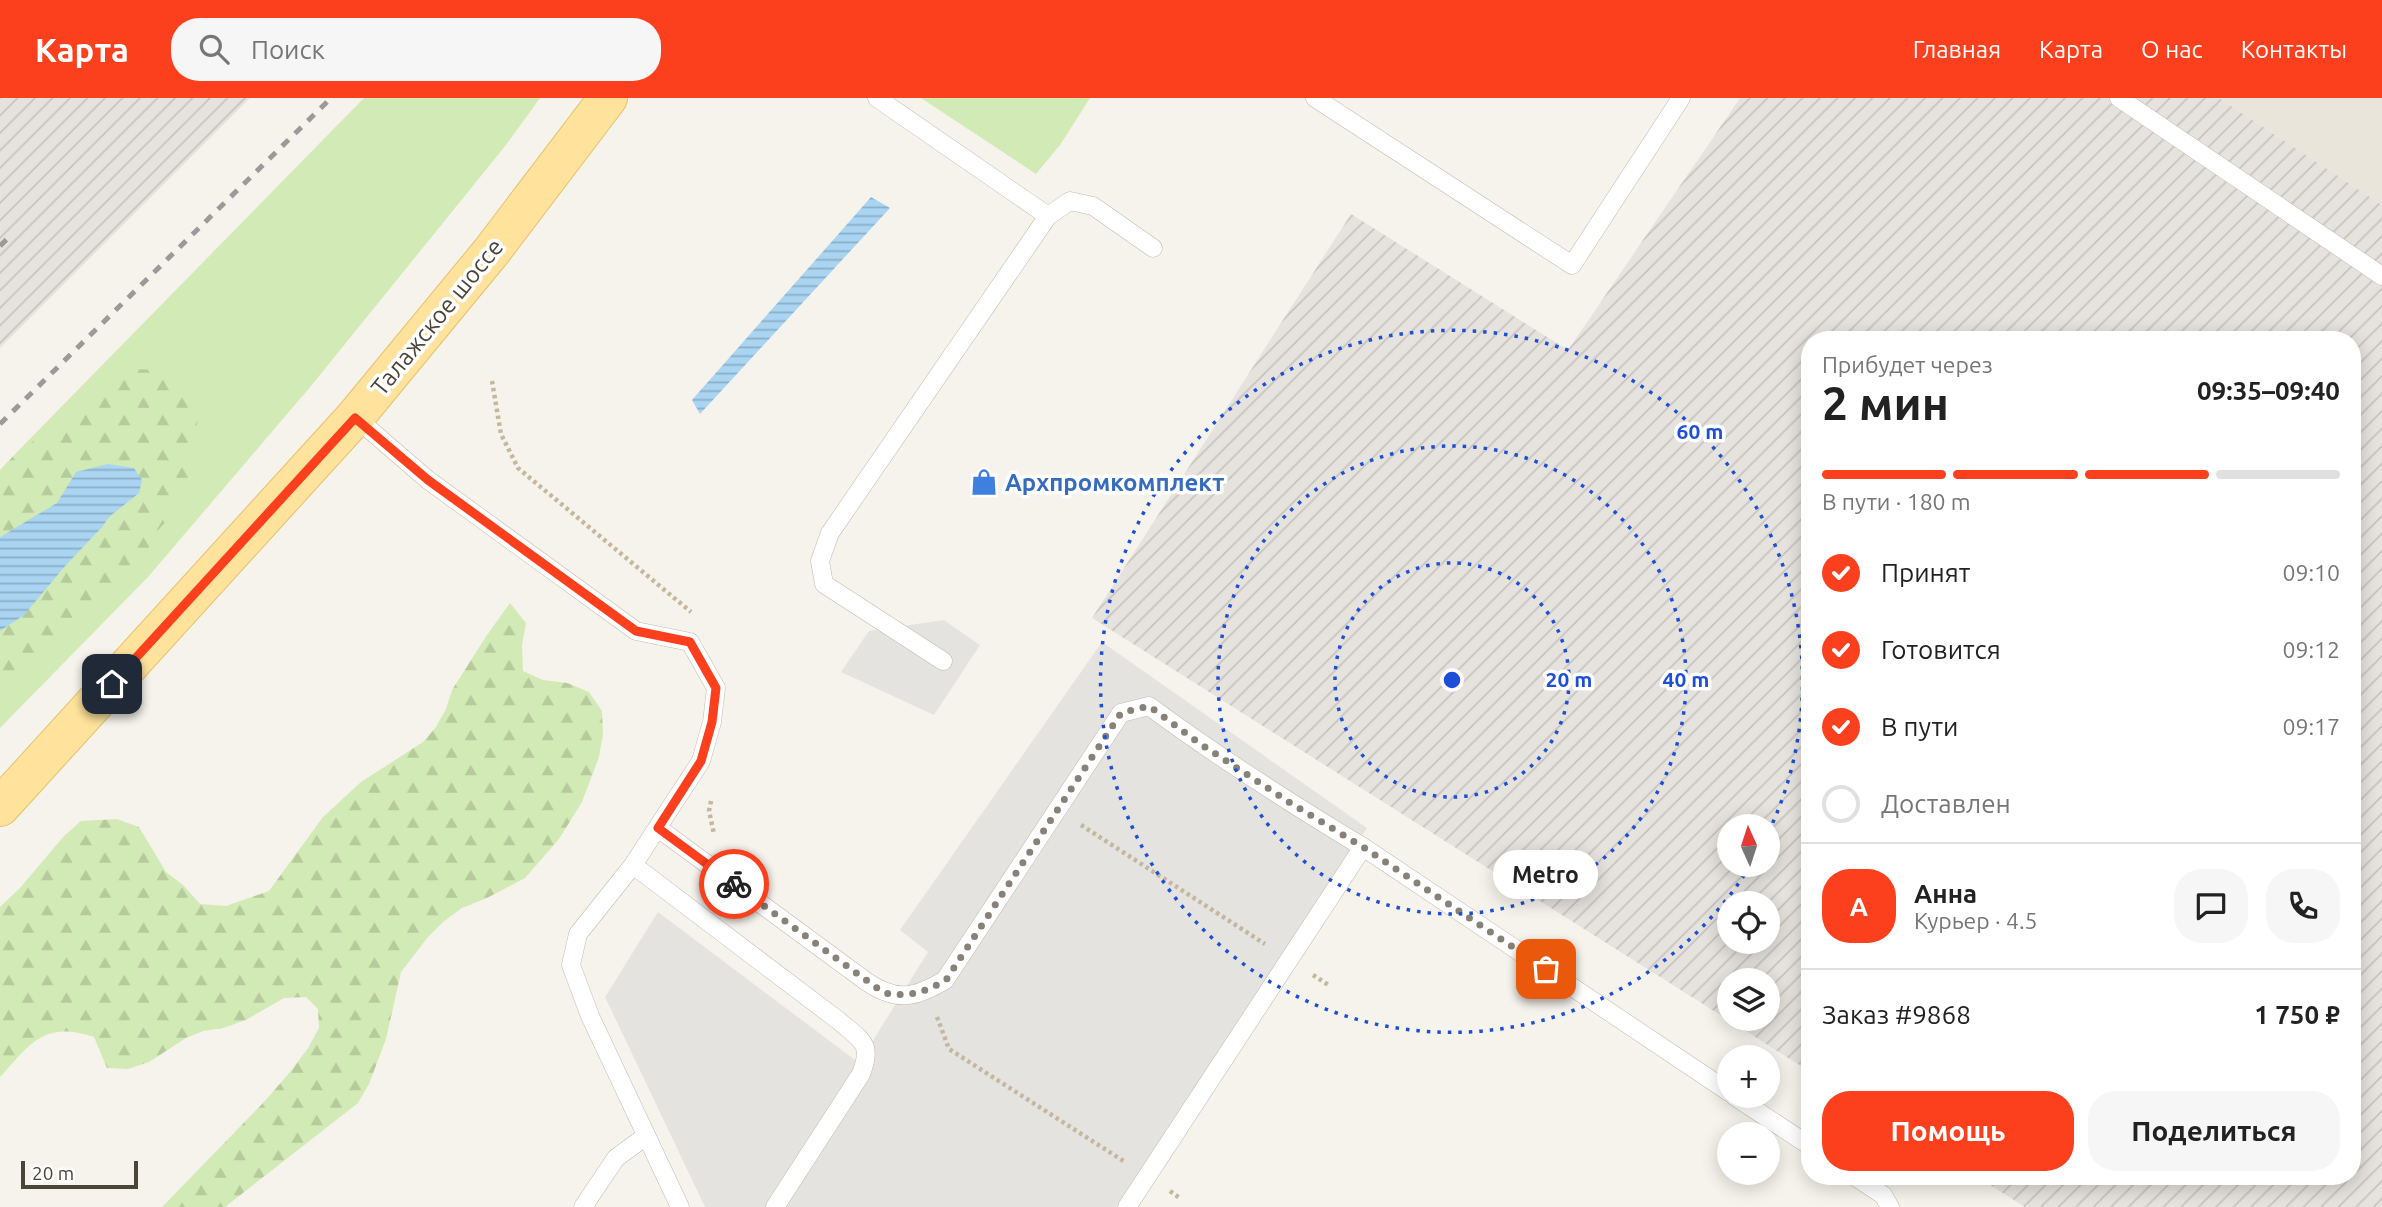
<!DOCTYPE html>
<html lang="ru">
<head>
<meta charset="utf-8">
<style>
	body { margin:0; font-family:Ubuntu,sans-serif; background:#f6f6f6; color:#222; height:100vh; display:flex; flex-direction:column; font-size:26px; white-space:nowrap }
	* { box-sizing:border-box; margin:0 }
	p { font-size:23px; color:#767676 }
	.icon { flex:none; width:38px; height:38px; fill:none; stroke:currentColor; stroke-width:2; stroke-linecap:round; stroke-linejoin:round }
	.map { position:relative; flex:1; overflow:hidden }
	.details { position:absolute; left:1801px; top:233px; width:560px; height:854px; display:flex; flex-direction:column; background:#fff; border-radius:28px; box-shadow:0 4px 18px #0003 }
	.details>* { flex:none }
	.needle { width:46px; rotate:357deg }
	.buttons { position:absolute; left:1717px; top:716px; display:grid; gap:14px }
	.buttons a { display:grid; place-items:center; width:63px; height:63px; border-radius:50%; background:#fff; box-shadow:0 4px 18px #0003; font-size:35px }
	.scale { position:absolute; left:21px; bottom:18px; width:117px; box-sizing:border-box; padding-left:7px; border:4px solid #4b4439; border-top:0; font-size:19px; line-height:24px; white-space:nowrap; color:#4b4439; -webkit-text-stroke:5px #fff; paint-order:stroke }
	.pin { position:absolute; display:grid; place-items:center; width:60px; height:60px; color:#fff; margin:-30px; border-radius:14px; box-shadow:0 4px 10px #0006 }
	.courier { position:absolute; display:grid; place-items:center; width:70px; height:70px; margin:-35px; border:5px solid #fc3f1d; border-radius:50%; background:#fff; color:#222; box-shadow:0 2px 9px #0007 }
	.bubble { position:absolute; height:49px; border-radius:24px; background:#fff; box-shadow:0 4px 18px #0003; font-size:23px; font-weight:700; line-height:49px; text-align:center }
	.head em { font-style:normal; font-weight:700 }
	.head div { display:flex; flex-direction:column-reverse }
	.head { display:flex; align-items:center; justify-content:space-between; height:119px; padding:0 21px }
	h1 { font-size:46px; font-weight:700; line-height:52px }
	.bar { display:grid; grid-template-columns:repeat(4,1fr); gap:10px 7px; align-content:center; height:84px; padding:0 21px }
	.bar i { height:9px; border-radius:5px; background:#e0e0e0 }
	.bar .selected { background:#fc3f1d }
	.bar p { grid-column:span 4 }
	.line { display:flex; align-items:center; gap:18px; padding:0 21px; border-top:2px solid #e0e0e0 }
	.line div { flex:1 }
	.round { display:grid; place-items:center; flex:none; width:74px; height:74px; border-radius:28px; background:#f6f6f6 }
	ol { padding:0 21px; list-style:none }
	li { display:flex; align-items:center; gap:21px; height:77px }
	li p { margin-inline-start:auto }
	li .icon { padding:7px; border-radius:50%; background:#fc3f1d; color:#fff; stroke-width:4 }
	li:last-child { color:#767676 }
	li i { width:38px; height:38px; border:4px solid #e0e0e0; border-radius:50% }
	.primary-button { display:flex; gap:14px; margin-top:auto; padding:14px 21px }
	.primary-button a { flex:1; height:80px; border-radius:28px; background:#fc3f1d; color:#fff; font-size:28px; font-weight:700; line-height:80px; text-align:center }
	.primary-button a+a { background:#f6f6f6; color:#222 }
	header { display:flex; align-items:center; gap:42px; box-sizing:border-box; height:98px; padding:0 35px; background:#fc3f1d; color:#fff }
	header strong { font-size:33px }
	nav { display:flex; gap:38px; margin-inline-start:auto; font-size:24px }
	.search { width:490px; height:63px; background:#f6f6f6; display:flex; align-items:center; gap:18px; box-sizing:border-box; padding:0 24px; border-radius:28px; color:#767676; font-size:26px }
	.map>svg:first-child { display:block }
</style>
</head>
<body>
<header>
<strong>Карта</strong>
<div class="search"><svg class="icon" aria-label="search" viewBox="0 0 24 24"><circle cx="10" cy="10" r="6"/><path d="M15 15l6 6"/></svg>Поиск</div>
<nav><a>Главная</a><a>Карта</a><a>О нас</a><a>Контакты</a></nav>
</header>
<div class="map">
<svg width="2382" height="1109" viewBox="0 0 2382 1109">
	<defs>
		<pattern id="industrial-furrows" width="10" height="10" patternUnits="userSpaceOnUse" patternTransform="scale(1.75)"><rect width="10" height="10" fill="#e6e2dd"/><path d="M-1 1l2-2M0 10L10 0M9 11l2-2" fill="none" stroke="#c7c3be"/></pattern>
		<pattern id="forest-firs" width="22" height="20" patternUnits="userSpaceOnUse" patternTransform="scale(1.75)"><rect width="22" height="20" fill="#d2eab5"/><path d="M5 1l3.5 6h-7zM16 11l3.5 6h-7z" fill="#b6ca9c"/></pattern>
		<pattern id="water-rules" width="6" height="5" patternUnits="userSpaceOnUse" patternTransform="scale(1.75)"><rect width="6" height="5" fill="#a9d4f2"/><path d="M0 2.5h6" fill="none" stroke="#8caec5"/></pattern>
	</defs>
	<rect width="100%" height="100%" fill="#f6f3ec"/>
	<path fill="#eae5da" d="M2219,0H2382V107Z"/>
	<path fill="url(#industrial-furrows)" fill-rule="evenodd" d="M0,0H250L0,250Z
		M1740,0H2219L2382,107V1109H2025L1976,1078H2352V242H1810L1809,973L1092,520L1351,116L1568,252ZM1729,728H1768V766H1729ZM1729,805H1768V844H1729ZM1729,882H1768V920H1729Z"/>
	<path fill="#d2eab5" d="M364,0H540L506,47L311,288L148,479L0,630V543L18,353Z
		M921,0H1090L1060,47L1036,76Z"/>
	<path fill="url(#forest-firs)" d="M128,271L168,272L193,281L198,309L195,363L187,391L176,413L159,431L146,455L128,480L91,520L52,552L0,605V533L24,517L66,467L102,429L109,419L139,396L94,368L77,374L57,405L0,439V372L18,353L89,308L105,290Z
		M510,505L526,525L522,547L523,573L543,582L567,585L589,594L602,613L603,636L599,659L582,704L559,741L525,780L487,800L462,810L443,824L428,839L401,874L386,941L369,986L358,1005L225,1109H162L264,1004L291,973L308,950L319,930L318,911L306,899L284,900L246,922L223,930L203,933L186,940L149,964L128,971L107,970L94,939C44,922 30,946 0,979V809L20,790L64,738L81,723L117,721L139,729L166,774L183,787L200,806L226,808L269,793L323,719L361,684L423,644L436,629L446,611L452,592L487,537Z"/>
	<path fill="#e5e3e0" d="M944,522L980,547L934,617L841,574L869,533Z
		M1102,544L1367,730L1116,1109H705L605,899L658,814L859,965L928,854L900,832Z"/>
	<path fill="url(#water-rules)" d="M871,99L890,110L700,316L692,302Z
		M108,366L134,370L142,382L139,395L109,419L102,429L66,467L24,517L0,533V439L57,405L76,374Z"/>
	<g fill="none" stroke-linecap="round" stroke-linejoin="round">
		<defs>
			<path id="lane" d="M877,0L1048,118
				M1315,0L1572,167L1681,0
				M2119,0L2382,178
				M355,319L428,382L636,533L690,544L716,590L712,624L701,663L633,767L578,836L571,867L590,918L680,1109
				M943,563L824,486L820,463L830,435L1048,118L1070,103L1093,108L1153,150
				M658,730L867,884C897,904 915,900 945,882L1121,615L1149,608C1218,659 1290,705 1363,749L1127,1109
				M1363,749L1729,994
				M633,767L839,923C862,943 873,945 861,976L775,1109
				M1734,998L1810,1048
				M1854,1078L1883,1097L1890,1109
				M583,1109L616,1060L646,1038"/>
			<path id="primary" d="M0,709L355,319L491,154L608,0"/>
		</defs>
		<use href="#lane" stroke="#c2bbae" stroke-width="19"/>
		<use href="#primary" stroke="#e6c16a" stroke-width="40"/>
		<path stroke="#c4b79f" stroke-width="4.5" stroke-dasharray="3.5 3.5" stroke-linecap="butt" d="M492,283L501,336L518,370L691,514
			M711,703L709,713L714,736
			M1081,727L1265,846
			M1313,877L1330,888
			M937,919L949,951L1125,1064
			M1170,1093L1181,1101"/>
		<use href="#lane" stroke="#fff" stroke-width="18"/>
		<use href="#primary" stroke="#ffe39c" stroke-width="38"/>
		<path stroke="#9a9a9a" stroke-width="5" stroke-dasharray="9 9" stroke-linecap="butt" d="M0,148L9,139
			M0,326L331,0"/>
	</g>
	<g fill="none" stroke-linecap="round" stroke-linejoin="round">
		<path stroke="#878178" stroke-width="7" stroke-dasharray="0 12.6" d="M734,786L884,895C910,899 923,895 946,882L1121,615L1149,608L1199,645L1289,704L1363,749L1546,871"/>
		<path stroke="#fc3f1d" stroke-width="9" d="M112,586L355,320L428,382L636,533L690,544L716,590L712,624L701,663L658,730L734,786"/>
	</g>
	<g fill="none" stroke="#1d4ed8" stroke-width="3.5" stroke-dasharray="3.5 7">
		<circle cx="1452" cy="582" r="117"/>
		<circle cx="1452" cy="582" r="234"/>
		<path d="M1750 768A351 351 0 1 1 1769 733"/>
	</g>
	<defs>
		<symbol id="shop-bare" viewBox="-9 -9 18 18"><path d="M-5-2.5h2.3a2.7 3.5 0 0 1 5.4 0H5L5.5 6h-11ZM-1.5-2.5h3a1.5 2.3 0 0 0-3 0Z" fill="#3f7fe0" stroke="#fff" stroke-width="2.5" paint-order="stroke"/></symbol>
	</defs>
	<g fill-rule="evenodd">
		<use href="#shop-bare" x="965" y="365" width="38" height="38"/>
	</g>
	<g text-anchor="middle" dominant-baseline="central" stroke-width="7" stroke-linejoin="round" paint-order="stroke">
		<g font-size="24" fill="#4b4439" stroke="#fff">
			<text transform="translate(437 219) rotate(-51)">Талажское шоссе</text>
		</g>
		<g font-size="24" font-weight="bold" fill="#366cbe" stroke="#fff" text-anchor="start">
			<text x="1005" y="384">Архпромкомплект</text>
		</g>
	</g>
	<circle cx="1452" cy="582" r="10" fill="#1d4ed8" stroke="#fff" stroke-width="3.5"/>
	<g font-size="21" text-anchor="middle" font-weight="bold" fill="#1d4ed8" stroke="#fff" stroke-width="7" stroke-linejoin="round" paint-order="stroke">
		<text x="1700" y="341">60 m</text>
		<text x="1569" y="589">20 m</text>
		<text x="1686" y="589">40 m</text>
	</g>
</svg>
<div class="buttons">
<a><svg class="needle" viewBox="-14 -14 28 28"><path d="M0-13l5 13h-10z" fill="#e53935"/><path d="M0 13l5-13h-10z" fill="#767676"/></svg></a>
<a><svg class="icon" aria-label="locate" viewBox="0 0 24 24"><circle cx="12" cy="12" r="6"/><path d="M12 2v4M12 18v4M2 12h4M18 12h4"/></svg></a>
<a><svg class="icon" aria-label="layers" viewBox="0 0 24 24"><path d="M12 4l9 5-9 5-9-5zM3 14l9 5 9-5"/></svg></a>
<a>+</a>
<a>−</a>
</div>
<div class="scale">20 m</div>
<div class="pin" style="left:1546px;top:871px;background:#ea580c"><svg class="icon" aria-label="bag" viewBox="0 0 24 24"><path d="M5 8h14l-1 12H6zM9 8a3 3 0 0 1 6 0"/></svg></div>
<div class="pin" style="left:112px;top:586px;background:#1f2937"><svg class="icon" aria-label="home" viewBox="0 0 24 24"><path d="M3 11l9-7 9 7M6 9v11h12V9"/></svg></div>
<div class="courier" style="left:734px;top:786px"><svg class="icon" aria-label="bike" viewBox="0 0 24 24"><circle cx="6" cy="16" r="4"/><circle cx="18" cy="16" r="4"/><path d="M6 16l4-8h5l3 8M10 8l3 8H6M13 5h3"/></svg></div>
<div class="bubble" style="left:1493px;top:752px;width:105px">Metro</div>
<section class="details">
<div class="head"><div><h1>2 мин</h1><p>Прибудет через</p></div><em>09:35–09:40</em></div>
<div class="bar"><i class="selected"></i><i class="selected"></i><i class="selected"></i><i></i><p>В пути · 180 m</p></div>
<ol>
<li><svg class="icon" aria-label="check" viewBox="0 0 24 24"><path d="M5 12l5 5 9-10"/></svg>Принят<p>09:10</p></li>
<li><svg class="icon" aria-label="check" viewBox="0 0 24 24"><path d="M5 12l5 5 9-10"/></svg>Готовится<p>09:12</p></li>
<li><svg class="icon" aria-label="check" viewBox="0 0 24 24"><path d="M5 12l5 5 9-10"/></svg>В пути<p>09:17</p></li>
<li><i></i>Доставлен</li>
</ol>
<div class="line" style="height:126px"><b class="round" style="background:#fc3f1d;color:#fff">А</b><div><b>Анна</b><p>Курьер · 4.5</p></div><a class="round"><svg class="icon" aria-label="chat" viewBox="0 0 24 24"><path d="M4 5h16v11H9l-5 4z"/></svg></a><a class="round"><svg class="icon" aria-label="phone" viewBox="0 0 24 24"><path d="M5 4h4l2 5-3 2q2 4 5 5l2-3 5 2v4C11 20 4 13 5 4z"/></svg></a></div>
<div class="line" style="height:91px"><div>Заказ #9868</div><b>1 750 ₽</b></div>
<div class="primary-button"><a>Помощь</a><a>Поделиться</a></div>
</section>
</div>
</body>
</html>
